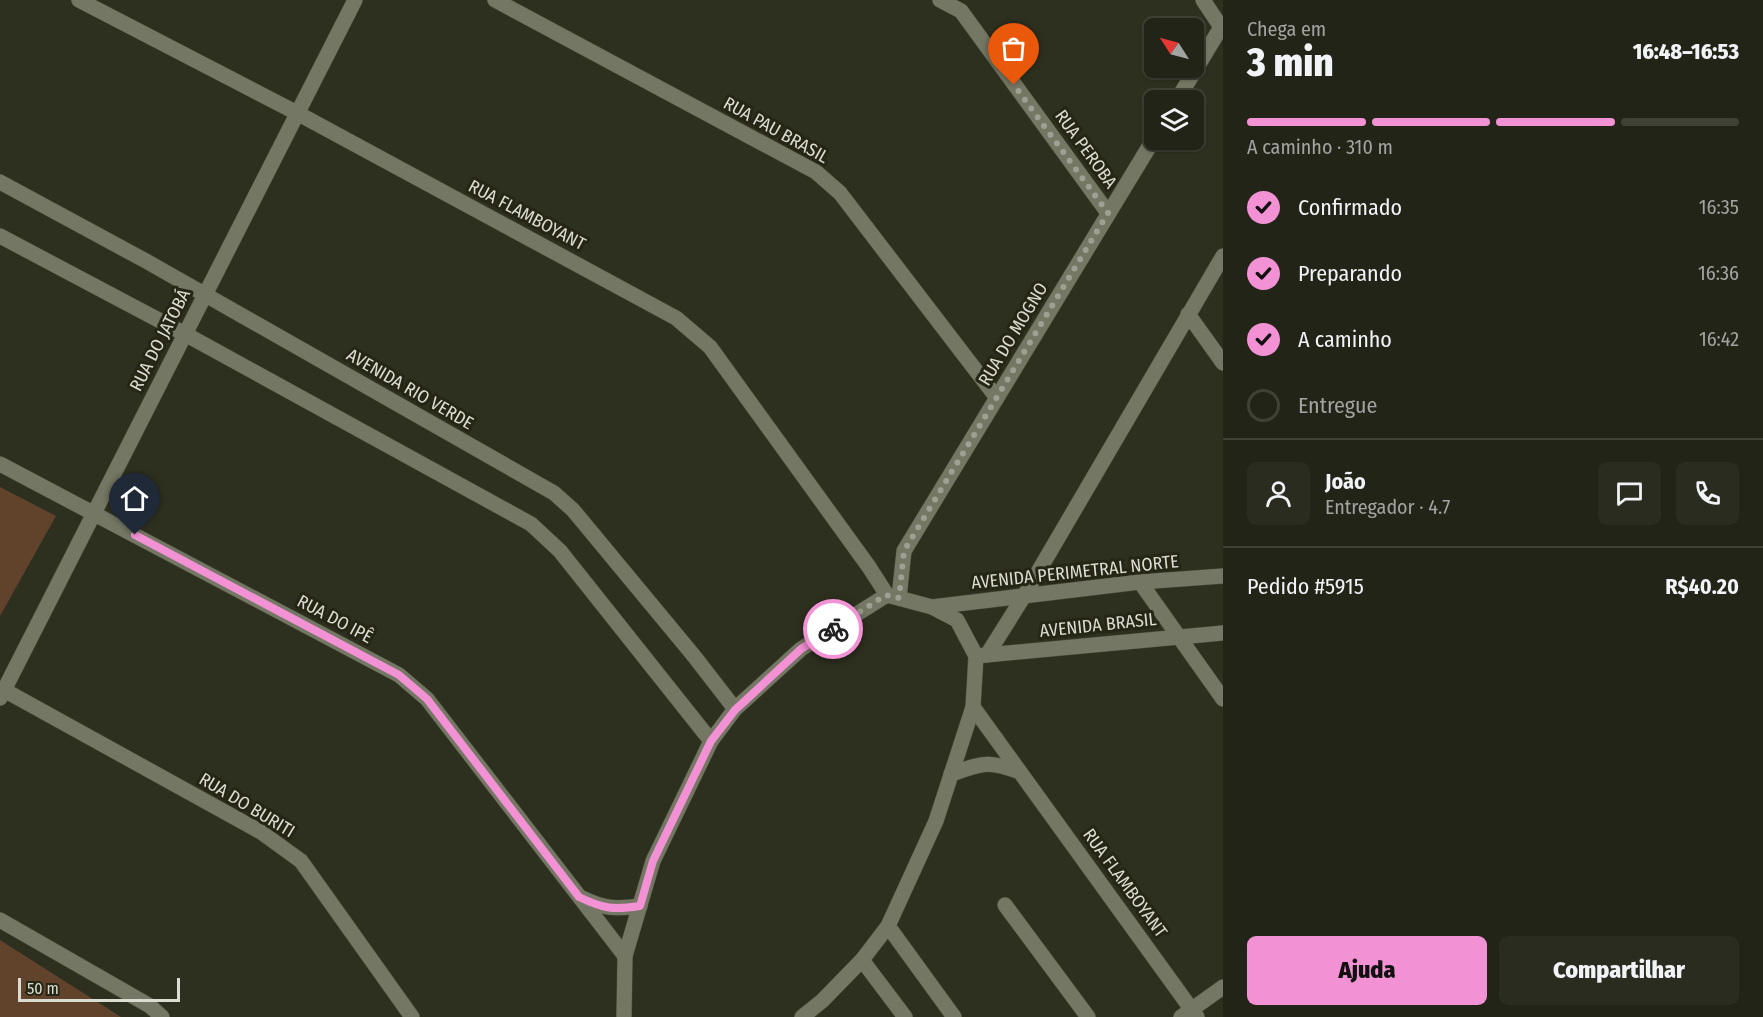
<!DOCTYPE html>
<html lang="pt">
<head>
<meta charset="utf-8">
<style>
	body { margin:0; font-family:"Fira Sans Condensed",sans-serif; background:#2a2c20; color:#f1f3f6; height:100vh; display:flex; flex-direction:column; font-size:22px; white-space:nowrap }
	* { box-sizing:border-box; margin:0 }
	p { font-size:20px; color:#a2a4a1 }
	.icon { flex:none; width:33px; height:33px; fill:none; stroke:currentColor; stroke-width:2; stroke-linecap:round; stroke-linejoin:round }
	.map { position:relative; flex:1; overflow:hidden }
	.drawer { display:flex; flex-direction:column; background:#222417; width:540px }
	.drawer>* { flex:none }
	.needle { width:39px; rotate:306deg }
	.buttons { position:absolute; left:1144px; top:18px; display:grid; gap:12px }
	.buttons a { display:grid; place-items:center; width:60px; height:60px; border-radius:9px; background:#222417; box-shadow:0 2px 4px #0004,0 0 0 2px #3f4136; font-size:30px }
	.scale { position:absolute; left:18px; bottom:15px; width:162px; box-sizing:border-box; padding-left:6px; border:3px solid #dcddd2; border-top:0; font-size:16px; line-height:21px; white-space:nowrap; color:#dcddd2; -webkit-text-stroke:4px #252615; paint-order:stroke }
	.pin { position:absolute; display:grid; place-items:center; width:51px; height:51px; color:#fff; margin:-62px -26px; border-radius:50% 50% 50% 0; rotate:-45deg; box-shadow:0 0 6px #0007 }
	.pin .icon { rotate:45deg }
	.courier { position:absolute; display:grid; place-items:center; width:60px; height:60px; margin:-30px; border:4px solid #f391d5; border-radius:50%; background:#fff; color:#222; box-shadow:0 2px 8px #0007 }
	.head em { font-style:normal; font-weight:800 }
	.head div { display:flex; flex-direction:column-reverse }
	.head { display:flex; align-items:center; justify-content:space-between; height:102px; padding:0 24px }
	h1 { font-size:39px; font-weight:800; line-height:45px }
	.bar { display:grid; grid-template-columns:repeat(4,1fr); gap:9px 6px; align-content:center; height:72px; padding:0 24px }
	.bar i { height:8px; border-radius:4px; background:#3f4136 }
	.bar .current { background:#f391d5 }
	.bar p { grid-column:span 4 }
	.line { display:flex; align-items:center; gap:15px; padding:0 24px; border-top:2px solid #3f4136 }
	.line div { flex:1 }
	.round { display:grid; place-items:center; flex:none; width:63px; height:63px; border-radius:9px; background:#2a2c20 }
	ol { padding:0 24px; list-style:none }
	li { display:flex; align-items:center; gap:18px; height:66px }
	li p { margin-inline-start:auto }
	li .icon { padding:6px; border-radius:50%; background:#f391d5; color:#111; stroke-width:4 }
	li:last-child { color:#a2a4a1 }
	li i { width:33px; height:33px; border:3px solid #3f4136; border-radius:50% }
	.primary-button { display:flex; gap:12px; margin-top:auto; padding:12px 24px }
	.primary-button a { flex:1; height:69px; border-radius:9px; background:#f391d5; color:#111; font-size:24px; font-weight:800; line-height:69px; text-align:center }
	.primary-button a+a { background:#2a2c20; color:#f1f3f6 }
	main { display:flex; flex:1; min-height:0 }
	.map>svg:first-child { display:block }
</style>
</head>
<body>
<main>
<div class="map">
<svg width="1223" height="1017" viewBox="0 0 1223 1017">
	<rect width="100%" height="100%" fill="#2e301f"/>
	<path fill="#61432b" d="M0,487L56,516L0,616Z
		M0,940L121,1017H0Z"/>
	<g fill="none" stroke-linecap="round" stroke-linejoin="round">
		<defs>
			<path id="minor" d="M79,0L297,113L676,318L710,347L869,567L887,595
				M495,0L816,172L840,193L997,398
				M940,0L961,11L1108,213
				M1203,0L1221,27
				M1177,100L1223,24
				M0,182L146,261L554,493L573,510L694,656L735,709
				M0,236L185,334L531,524L560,551L711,741
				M1188,314L1223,363
				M0,464L399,675L427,699L625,956
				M1140,582L1223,699
				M899,598L904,551L1155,137
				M987,655L1024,596L1223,256
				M4,690L261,832L301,861L412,1017
				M0,698L355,0
				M973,707L1197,1017
				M951,774C984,763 987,760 1020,772
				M582,898C604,909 616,909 640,906
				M1005,905L1088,1017
				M0,920L150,1006L162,1017
				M1181,1017L1223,987"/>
			<path id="tertiary" d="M888,926L954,1017
				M862,960L905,1017"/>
			<path id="secondary" d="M932,607L1140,582L1223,576
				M976,656L1223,633
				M624,1017L625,956L653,861L711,741L735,709L801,649L887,595L932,607L957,620L976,656L973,707L936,821L888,926L862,960L822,1001L802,1017"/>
		</defs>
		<use href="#minor" stroke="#4a4b3d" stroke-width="16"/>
		<use href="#tertiary" stroke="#4a4b3d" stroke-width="16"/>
		<use href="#secondary" stroke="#4a4b3d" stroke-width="16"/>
		<use href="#minor" stroke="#747763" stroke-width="15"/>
		<use href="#tertiary" stroke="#747763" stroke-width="15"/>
		<use href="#secondary" stroke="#747763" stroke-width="15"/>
	</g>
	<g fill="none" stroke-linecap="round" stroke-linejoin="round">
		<path stroke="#9fa093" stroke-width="6" stroke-dasharray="0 10.8" d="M833,629L886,595L899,598L904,551L1108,213L1014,85"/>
		<path stroke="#f391d5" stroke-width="8" d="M135,535L399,675L427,699L579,897C604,909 613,910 640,906L653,861L711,741L735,710L801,649L833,629"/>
	</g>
	<g text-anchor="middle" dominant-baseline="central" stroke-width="6" stroke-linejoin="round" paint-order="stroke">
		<g font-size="18" fill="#dcddd2" stroke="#252615">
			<text transform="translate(776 130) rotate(29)">RUA PAU BRASIL</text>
			<text transform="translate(1086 149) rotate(54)">RUA PEROBA</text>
			<text transform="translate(527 215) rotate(28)">RUA FLAMBOYANT</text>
			<text transform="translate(1013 334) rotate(-59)">RUA DO MOGNO</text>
			<text transform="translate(160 340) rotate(-63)">RUA DO JATOBÁ</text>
			<text transform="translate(410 389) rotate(30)">AVENIDA RIO VERDE</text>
			<text transform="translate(1075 572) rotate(-6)">AVENIDA PERIMETRAL NORTE</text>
			<text transform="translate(335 619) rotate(28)">RUA DO IPÊ</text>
			<text transform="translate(1098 625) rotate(-6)">AVENIDA BRASIL</text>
			<text transform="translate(247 805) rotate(31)">RUA DO BURITI</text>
			<text transform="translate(1125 883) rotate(54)">RUA FLAMBOYANT</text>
		</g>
	</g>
</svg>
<div class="buttons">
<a><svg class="needle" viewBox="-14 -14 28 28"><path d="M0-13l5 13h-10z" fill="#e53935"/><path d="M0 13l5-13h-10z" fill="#a2a4a1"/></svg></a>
<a><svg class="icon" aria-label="layers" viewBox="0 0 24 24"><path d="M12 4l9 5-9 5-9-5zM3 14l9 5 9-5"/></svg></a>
</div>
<div class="scale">50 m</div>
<div class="pin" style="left:1014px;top:85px;background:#ea580c"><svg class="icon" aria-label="bag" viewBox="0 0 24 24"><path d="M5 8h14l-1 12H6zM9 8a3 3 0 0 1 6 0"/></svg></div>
<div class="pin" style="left:135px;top:535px;background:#1f2937"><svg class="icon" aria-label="home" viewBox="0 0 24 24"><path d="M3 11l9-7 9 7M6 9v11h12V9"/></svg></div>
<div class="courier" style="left:833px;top:629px"><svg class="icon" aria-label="bike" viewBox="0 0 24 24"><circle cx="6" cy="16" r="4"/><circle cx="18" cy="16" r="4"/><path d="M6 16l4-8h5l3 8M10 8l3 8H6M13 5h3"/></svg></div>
</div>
<section class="drawer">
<div class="head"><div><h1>3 min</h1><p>Chega em</p></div><em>16:48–16:53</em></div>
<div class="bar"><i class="current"></i><i class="current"></i><i class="current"></i><i></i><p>A caminho · 310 m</p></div>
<ol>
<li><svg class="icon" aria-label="check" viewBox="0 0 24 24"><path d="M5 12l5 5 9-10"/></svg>Confirmado<p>16:35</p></li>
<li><svg class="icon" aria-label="check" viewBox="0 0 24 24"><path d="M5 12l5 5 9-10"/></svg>Preparando<p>16:36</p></li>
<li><svg class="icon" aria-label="check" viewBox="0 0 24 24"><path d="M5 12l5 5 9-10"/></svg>A caminho<p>16:42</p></li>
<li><i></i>Entregue</li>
</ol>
<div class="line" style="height:108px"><a class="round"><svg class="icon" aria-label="person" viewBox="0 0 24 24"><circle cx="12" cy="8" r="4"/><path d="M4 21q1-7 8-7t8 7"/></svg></a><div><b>João</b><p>Entregador · 4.7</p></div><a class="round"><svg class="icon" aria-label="chat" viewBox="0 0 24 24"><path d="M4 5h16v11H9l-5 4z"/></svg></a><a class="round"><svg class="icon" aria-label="phone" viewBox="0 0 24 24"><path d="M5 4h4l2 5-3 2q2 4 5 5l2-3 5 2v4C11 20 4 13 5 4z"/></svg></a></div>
<div class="line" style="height:78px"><div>Pedido #5915</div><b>R$40.20</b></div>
<div class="primary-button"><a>Ajuda</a><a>Compartilhar</a></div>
</section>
</main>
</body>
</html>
